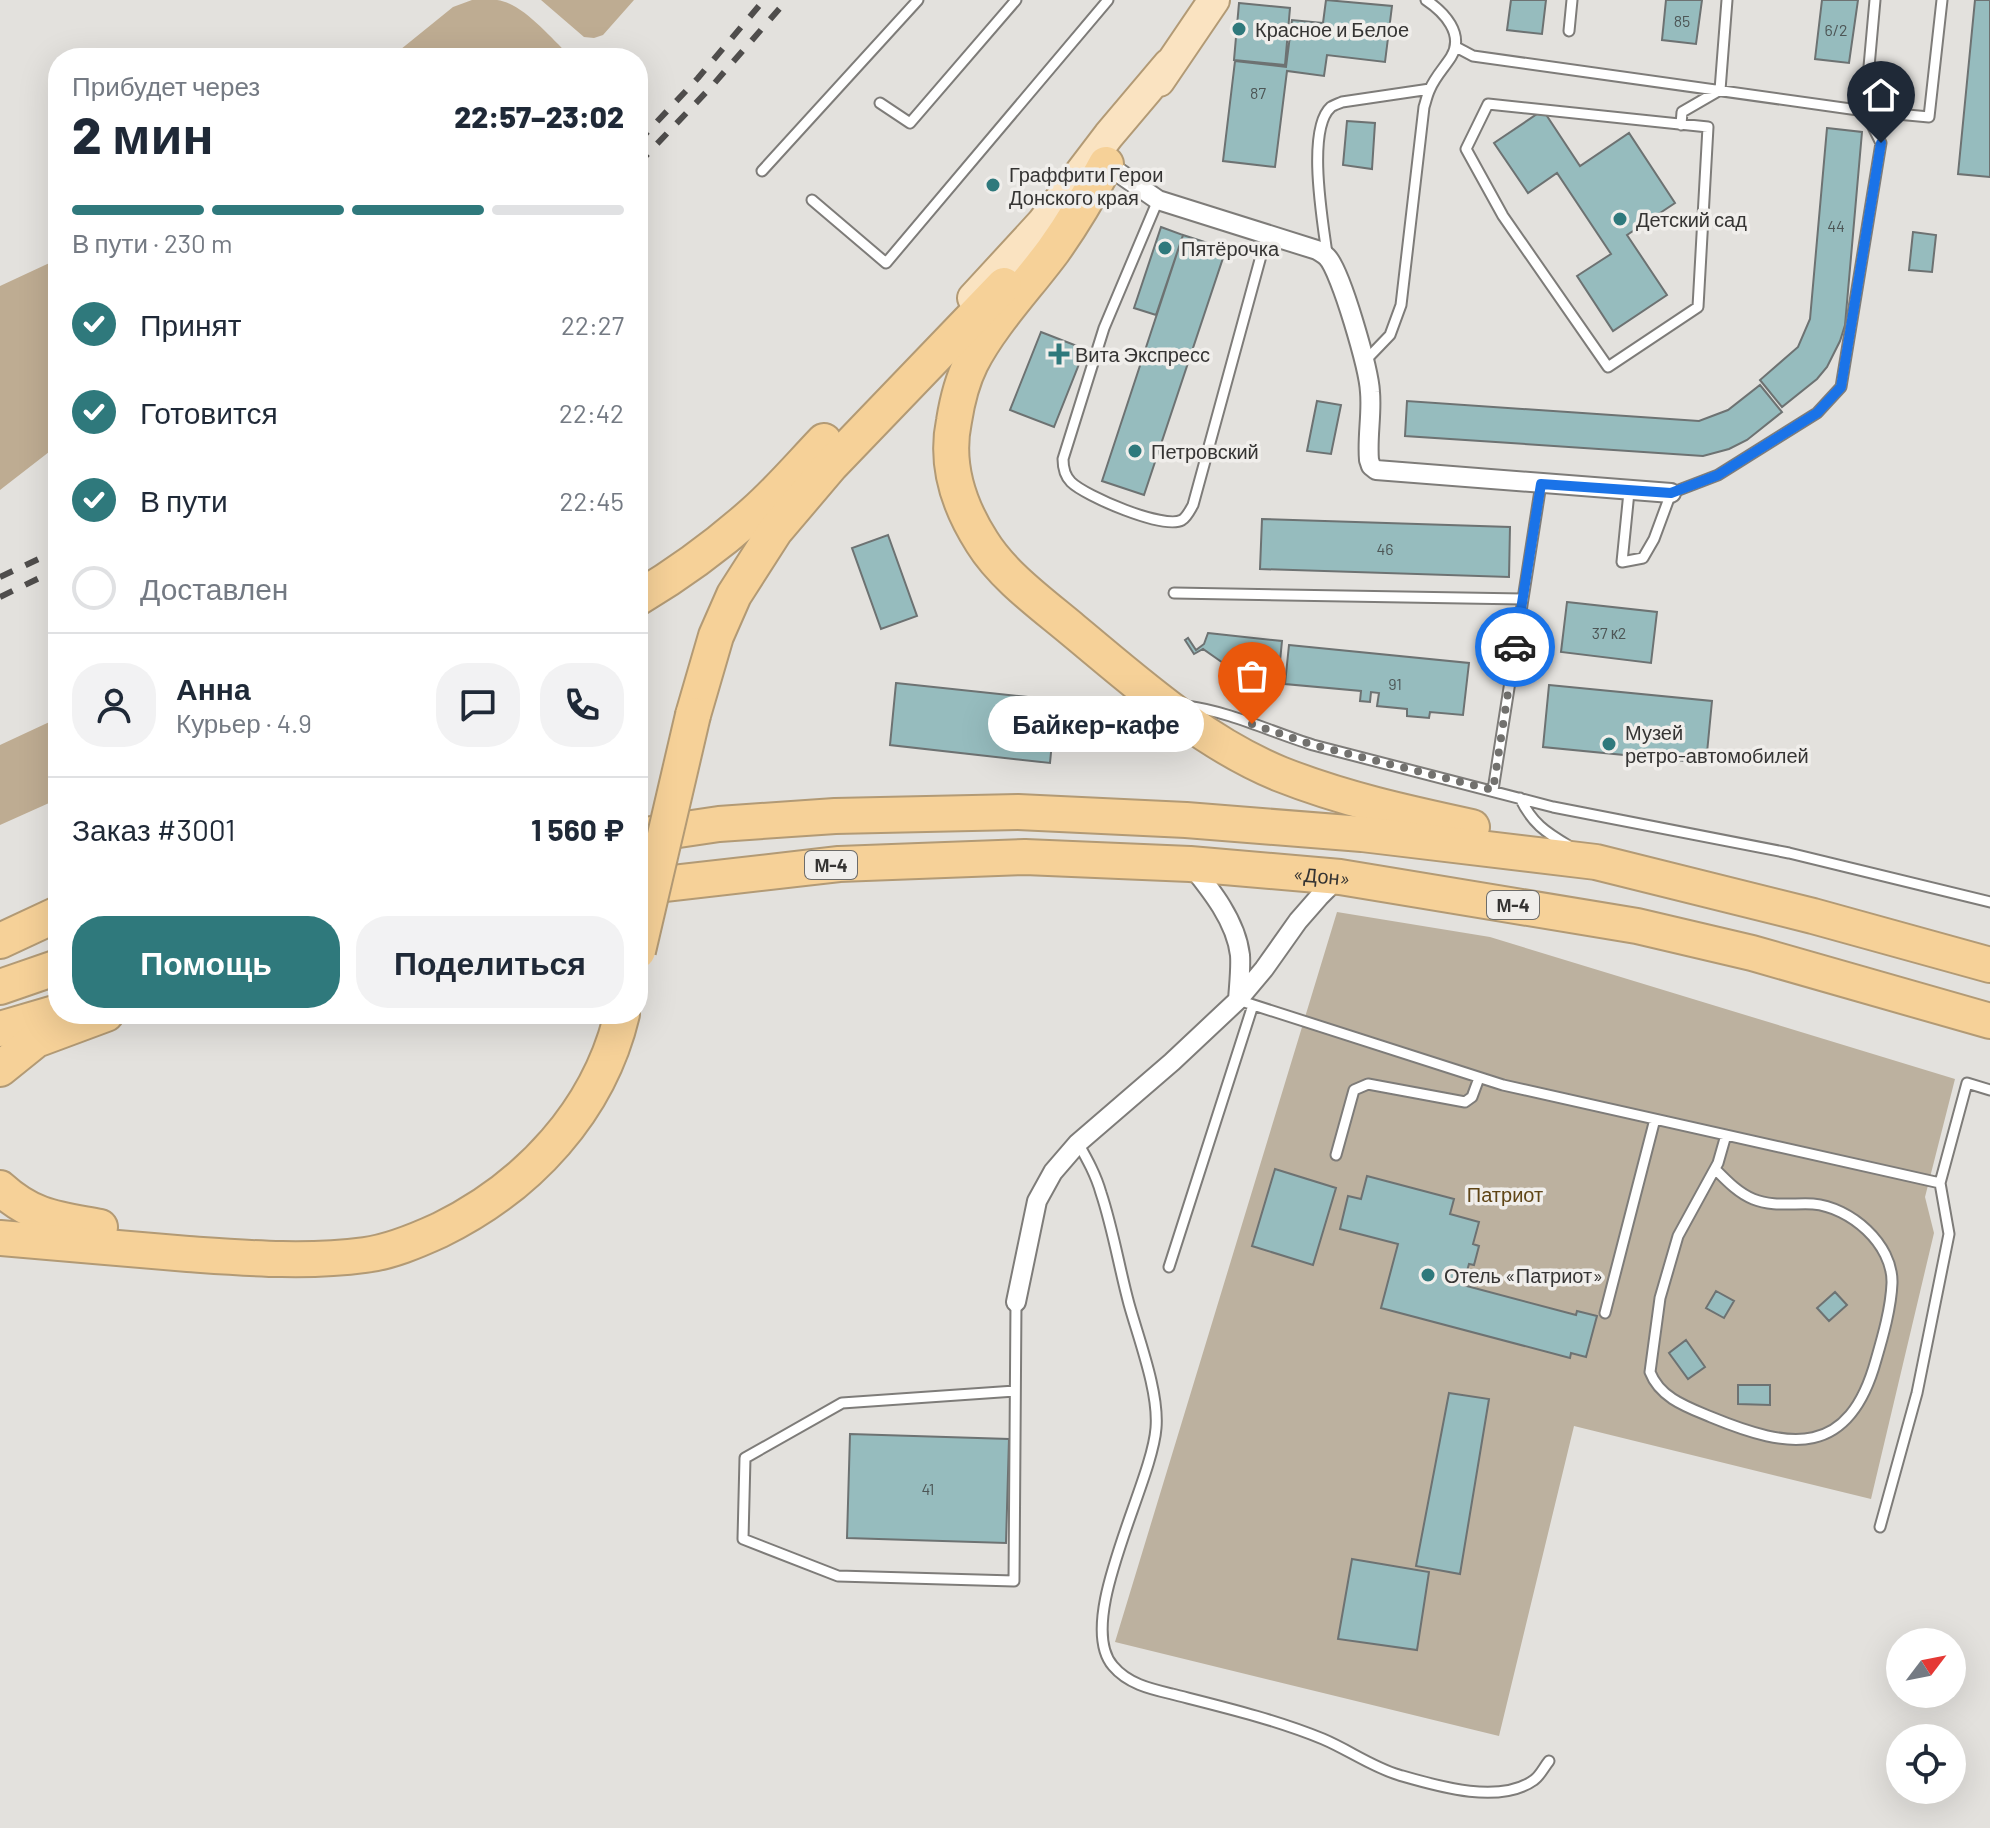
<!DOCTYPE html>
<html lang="ru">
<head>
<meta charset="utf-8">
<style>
	body { margin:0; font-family:Barlow,sans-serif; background:#f2f2f3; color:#1f2937; height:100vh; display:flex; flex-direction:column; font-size:30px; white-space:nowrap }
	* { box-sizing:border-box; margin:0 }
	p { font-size:26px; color:#747a83 }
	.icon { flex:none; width:44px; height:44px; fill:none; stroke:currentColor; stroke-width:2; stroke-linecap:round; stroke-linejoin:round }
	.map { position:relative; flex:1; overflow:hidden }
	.panel { position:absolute; left:48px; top:48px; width:600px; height:976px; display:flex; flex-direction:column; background:#fff; border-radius:32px; box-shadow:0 8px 32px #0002 }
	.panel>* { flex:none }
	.needle { width:52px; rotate:58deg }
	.controls { position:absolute; left:1886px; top:1628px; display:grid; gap:16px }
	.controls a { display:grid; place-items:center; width:80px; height:80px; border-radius:50%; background:#fff; box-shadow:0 8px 32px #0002; font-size:40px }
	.pin { position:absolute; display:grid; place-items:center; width:68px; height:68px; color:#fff; margin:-82px -34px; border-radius:50% 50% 50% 0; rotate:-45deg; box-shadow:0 0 8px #0007 }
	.pin .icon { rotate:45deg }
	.courier { position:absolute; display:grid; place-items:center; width:80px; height:80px; margin:-40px; border:6px solid #1a73e8; border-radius:50%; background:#fff; color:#222; box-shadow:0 2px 10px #0007 }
	.bubble { position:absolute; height:56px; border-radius:28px; background:#fff; box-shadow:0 8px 32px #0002; font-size:26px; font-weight:800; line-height:56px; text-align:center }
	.summary em { font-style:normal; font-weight:800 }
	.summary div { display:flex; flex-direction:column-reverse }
	.summary { display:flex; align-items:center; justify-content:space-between; height:136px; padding:0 24px }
	h1 { font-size:52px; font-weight:800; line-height:60px }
	.bar { display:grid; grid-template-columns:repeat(4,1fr); gap:12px 8px; align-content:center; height:96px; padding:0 24px }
	.bar i { height:10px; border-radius:6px; background:#e0e1e3 }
	.bar .on { background:#2f797c }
	.bar p { grid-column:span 4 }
	.line { display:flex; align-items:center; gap:20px; padding:0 24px; border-top:2px solid #e0e1e3 }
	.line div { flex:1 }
	.round { display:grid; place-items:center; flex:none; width:84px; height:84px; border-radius:32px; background:#f2f2f3 }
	ol { padding:0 24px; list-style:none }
	li { display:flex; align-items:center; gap:24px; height:88px }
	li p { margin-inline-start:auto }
	li .icon { padding:8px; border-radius:50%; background:#2f797c; color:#fff; stroke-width:4 }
	li:last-child { color:#747a83 }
	li i { width:44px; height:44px; border:4px solid #e0e1e3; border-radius:50% }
	.cta { display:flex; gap:16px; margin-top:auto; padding:16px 24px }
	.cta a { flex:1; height:92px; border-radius:32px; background:#2f797c; color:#fff; font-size:32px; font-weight:800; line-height:92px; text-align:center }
	.cta a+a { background:#f2f2f3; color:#1f2937 }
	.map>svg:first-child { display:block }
</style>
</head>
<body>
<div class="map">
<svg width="1990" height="1828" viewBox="0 0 1990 1828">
	<rect width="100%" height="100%" fill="#e3e1dd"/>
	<path fill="#bcb19f" d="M1337,912L1490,937L1955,1079L1925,1197L1934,1233L1871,1499L1574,1426L1499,1736L1115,1642Z"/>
	<path fill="#beac92" d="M472,0C480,0 489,0 497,0C522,3 550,37 568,54L569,58H390L453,7Z
		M541,0H634L603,35L594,38L584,37Z
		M58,259V445L0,490V286Z
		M58,718V799L0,825V745Z"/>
	<path fill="#96bcbe" stroke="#6d7272" stroke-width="2" d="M1326,0L1392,6L1385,62L1327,55L1324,76L1287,71L1275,167L1223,161L1235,61L1286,67L1292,20L1323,23Z
		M1511,0H1546L1542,34L1507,30Z
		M1666,0H1702L1696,44L1662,40Z
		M1822,0H1858L1849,63L1815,59Z
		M1975,0H1990V177L1958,174Z
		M1239,3L1290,8L1285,65L1234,60Z
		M1543,110L1580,166L1629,133L1675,203L1627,235L1667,295L1613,331L1577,276L1611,254L1557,173L1528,193L1494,143Z
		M1347,121L1375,123L1372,169L1343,165Z
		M1827,128L1862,132L1845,325L1840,341L1827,367L1817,379L1782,407L1760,380L1798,347L1810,319Z
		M1161,227L1183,235L1156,315L1134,308Z
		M1913,232L1936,235L1932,272L1909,270Z
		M1183,235L1226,249L1144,495L1102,481Z
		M1041,332L1085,349L1054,427L1010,410Z
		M1760,385L1782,412L1747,440L1729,449L1703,456L1405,436L1407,401L1699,421L1728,410Z
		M1317,401L1341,405L1331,454L1307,451Z
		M1262,519L1510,527L1509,577L1260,569Z
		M888,535L917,616L881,629L852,548Z
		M1567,602L1657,612L1651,663L1561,652Z
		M1208,633L1282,641L1277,692L1252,691L1228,678L1233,670L1203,649L1194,654L1185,640L1188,638L1196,650L1204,644Z
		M1289,645L1469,663L1463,715L1430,712L1429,718L1407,716V709L1377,706L1379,693L1371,692L1370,702L1360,701L1361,691L1285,684Z
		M896,683L1056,700L1050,763L890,745Z
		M1549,685L1712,701L1706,763L1543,747Z
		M1275,1169L1336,1188L1313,1265L1252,1246Z
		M1367,1176L1454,1199L1450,1214L1479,1222L1473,1244L1479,1246L1474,1265L1469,1264L1463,1285L1576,1315L1577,1311L1597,1316L1586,1357L1571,1353L1570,1358L1381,1308L1398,1244L1340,1229L1348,1196L1361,1199Z
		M1716,1291L1734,1301L1724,1318L1706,1308Z
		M1835,1292L1847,1305L1829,1321L1817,1308Z
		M1686,1340L1705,1367L1688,1379L1669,1353Z
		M1738,1385H1770V1405L1738,1404Z
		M1449,1393L1489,1399L1460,1574L1416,1566Z
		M850,1434L1009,1439L1006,1543L847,1538Z
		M1352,1559L1429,1572L1417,1650L1338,1639Z"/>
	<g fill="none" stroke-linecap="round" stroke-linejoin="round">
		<defs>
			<path id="lane" d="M1875,0L1865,111L1929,117L1942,0
				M1569,31L1572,0
				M1456,47L1473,56L1865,111L1881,143L1841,387L1817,413L1718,475L1671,493
				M880,103L910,123L1016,0
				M1488,104L1708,127L1698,307L1608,367L1503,216L1466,149Z
				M1681,125L1682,112L1720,90L1727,0
				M762,171L918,0
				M812,200L886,263L1108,0
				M1158,200L1104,328L1063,459C1063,468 1065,476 1071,482C1085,496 1164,530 1182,520C1187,517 1190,510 1193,505L1267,234
				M1327,254C1323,223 1306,129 1331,107C1332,106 1340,103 1342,102L1430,89
				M1365,361L1390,335L1401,305L1424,107C1426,101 1427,95 1430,89C1435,77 1444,68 1451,57C1465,34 1444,12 1426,0
				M1629,492L1671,493L1654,539L1643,558L1622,562Z
				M1174,593L1523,599
				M1187,706C1231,712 1271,732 1313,745L1553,807L1789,853L1990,902
				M1493,790L1541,484
				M1520,798C1532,823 1545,832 1569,846
				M1238,1000L1503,1085L1940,1183
				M1078,1143C1087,1159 1096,1175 1101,1193C1113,1229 1119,1267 1129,1304C1139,1340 1159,1392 1156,1428C1152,1484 1074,1621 1113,1666C1128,1684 1151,1689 1172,1694C1223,1707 1274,1719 1323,1739C1349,1750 1372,1767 1399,1775C1437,1786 1499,1805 1534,1780C1540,1776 1544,1767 1549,1761
				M1336,1155L1354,1090L1368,1084L1465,1102L1472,1097L1479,1078
				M1715,1169C1726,1180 1738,1193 1753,1199C1772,1207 1793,1203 1813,1204C1850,1207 1893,1244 1892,1283C1891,1308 1883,1336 1876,1360C1849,1458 1791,1450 1711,1417C1687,1407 1660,1398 1650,1372L1660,1298L1678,1236L1718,1163L1726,1135
				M1169,1267L1253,1005
				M1605,1313L1655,1119
				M1015,1391L842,1403L745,1458L743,1539L838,1576L1014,1581L1016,1302
				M1880,1527L1917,1393L1949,1234L1940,1183L1967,1083L1990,1090"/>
			<path id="street" d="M1106,164L1158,200L1317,250C1320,252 1324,254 1327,257C1341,271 1369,370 1370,392C1372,414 1367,437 1369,460L1371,466L1376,470L1671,493
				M1190,864C1211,890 1236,921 1240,955C1241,969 1239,985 1238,1000
				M1016,1302L1037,1201L1053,1172L1078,1143L1172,1062L1238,1000L1264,969L1298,921L1319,897L1339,877"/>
			<path id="primary" d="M1159,81L1214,0
				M973,298L1042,223L1109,135L1169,64"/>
			<g id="highway">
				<path d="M1106,164C1090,194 1073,223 1053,251C1027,286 990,325 971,363C962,381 957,402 954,421C945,464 959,506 982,542C1003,576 1042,604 1073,630C1137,683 1202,742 1280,774C1343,799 1407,813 1472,827"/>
				<path d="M638,598C680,573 718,545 754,513C779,491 801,465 824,441"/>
				<path d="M693,715L716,636L734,595L775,531L831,465L1004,285"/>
				<path d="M638,836L719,824L835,816L1018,812L1186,820L1362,834L1596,862L1813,916L1990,965"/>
				<path id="s1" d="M638,887L839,864L1025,857L1190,864L1340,877L1637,926L1752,953L1990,1021"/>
				<path d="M0,941L58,914"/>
				<path d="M0,987L58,967"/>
				<path d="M0,1029L58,1012"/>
				<path d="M0,1069L36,1040L106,1014"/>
				<path d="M0,1188C33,1218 58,1219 100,1227"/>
				<path d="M0,1238C63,1243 125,1249 188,1254C246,1258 307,1263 365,1255C390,1252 416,1241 440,1230C528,1187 599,1111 622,1014"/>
			</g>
		</defs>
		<use href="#lane" stroke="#7e7c79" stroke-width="13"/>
		<use href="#street" stroke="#7e7c79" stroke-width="22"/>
		<use href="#primary" stroke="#b29a75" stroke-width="34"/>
		<use href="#highway" stroke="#b29a75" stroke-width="38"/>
		<use href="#lane" stroke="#fff" stroke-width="9"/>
		<use href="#street" stroke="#fff" stroke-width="18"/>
		<use href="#primary" stroke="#fae3c1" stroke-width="30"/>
		<use href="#highway" stroke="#f6d198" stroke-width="34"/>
		<path stroke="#4f4d4c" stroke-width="6" stroke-dasharray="14 14" stroke-linecap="butt" d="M638,142L698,78L764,0
			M638,164L712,86L787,0
			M0,577L58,550
			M0,597L58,569"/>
		<defs>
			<path id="highway-bridge" d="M638,951L693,715"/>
		</defs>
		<use href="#highway-bridge" stroke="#b29a75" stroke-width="38" stroke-linecap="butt"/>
		<use href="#highway-bridge" stroke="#f6d198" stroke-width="34"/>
	</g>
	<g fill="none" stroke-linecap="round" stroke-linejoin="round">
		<path stroke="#72716e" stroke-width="8" stroke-dasharray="0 14.4" d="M1252,724L1313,745L1493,790L1515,647"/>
		<path stroke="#1a73e8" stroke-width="10" d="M1515,647L1541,484L1671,493L1718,475L1817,413L1841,387L1881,143"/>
	</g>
	<g fill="#2f797c" stroke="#f0eeeb" stroke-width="3">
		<circle cx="1239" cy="29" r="8"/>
		<circle cx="993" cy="185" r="8"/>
		<circle cx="1620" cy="219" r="8"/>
		<circle cx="1165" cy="248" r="8"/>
		<path d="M1055 342h8v8h8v8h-8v8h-8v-8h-8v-8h8z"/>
		<circle cx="1135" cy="451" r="8"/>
		<circle cx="1609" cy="744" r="8"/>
		<circle cx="1428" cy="1275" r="8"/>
	</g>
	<g text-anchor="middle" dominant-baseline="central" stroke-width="7" stroke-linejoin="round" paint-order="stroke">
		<g font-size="16" fill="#4d5656">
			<text x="1682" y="20">85</text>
			<text x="1836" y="29">6/2</text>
			<text x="1258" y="92">87</text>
			<text x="1836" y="225">44</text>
			<text x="1385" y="548">46</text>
			<text x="1609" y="632">37 к2</text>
			<text x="1395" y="683">91</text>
			<text x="928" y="1488">41</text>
		</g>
		<g fill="#f0eeeb" stroke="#6d6c6a" stroke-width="2">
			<rect x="805" y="851" width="52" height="28" rx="6"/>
			<rect x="1487" y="891" width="52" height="28" rx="6"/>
		</g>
		<g font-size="18" font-weight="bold" fill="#353433">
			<text x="831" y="865">М-4</text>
			<text x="1513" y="905">М-4</text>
		</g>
		<g font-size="20" fill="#353433" stroke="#f0eeeb" text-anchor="start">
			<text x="1255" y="29">Красное и Белое</text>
			<text x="1009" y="174">Граффити Герои<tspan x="1009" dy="23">Донского края</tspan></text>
			<text x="1636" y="219">Детский сад</text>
			<text x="1181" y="248">Пятёрочка</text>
			<text x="1075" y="354">Вита Экспресс</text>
			<text x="1151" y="451">Петровский</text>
			<text x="1625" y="732">Музей<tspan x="1625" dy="23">ретро-автомобилей</tspan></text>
			<text x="1444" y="1275">Отель «Патриот»</text>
		</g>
		<g font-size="20" fill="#353433" stroke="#f0eeeb">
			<text stroke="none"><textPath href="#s1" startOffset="686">«Дон»</textPath></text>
		</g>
		<g font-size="20" fill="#5f4516" stroke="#f0eeeb">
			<text x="1505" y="1194">Патриот</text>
		</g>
	</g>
</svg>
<div class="controls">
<a><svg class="needle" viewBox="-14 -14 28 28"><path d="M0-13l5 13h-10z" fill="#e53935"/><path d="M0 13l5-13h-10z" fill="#747a83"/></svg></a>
<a><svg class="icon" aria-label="locate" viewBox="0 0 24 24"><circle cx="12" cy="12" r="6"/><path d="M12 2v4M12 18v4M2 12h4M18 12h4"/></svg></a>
</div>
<div class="pin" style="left:1252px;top:724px;background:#ea580c"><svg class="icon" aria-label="bag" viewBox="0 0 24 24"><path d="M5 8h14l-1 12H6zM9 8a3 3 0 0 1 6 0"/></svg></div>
<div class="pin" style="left:1881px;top:143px;background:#1f2937"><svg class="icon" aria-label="home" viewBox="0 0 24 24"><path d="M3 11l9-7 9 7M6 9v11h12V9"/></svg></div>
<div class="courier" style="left:1515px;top:647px"><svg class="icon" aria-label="car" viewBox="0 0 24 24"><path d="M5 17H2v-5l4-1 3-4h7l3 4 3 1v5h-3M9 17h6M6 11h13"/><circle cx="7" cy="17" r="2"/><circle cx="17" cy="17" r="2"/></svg></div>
<div class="bubble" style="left:988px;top:696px;width:216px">Байкер-кафе</div>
<section class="panel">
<div class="summary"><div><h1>2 мин</h1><p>Прибудет через</p></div><em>22:57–23:02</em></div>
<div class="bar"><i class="on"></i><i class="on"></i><i class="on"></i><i></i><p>В пути · 230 m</p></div>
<ol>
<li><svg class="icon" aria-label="check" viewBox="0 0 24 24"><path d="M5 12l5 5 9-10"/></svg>Принят<p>22:27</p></li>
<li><svg class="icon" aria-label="check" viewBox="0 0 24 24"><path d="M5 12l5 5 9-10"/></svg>Готовится<p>22:42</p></li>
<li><svg class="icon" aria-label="check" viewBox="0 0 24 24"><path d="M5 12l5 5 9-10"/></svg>В пути<p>22:45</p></li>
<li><i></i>Доставлен</li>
</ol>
<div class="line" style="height:144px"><a class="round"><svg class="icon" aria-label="person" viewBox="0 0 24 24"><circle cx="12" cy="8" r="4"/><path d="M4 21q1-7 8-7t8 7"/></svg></a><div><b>Анна</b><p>Курьер · 4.9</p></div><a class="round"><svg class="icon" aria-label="chat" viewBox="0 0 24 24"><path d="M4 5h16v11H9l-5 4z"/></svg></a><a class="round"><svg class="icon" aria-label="phone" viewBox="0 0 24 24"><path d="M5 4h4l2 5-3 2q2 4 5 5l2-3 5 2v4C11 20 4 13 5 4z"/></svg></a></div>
<div class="line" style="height:104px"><div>Заказ #3001</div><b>1 560 ₽</b></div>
<div class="cta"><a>Помощь</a><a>Поделиться</a></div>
</section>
</div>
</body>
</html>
